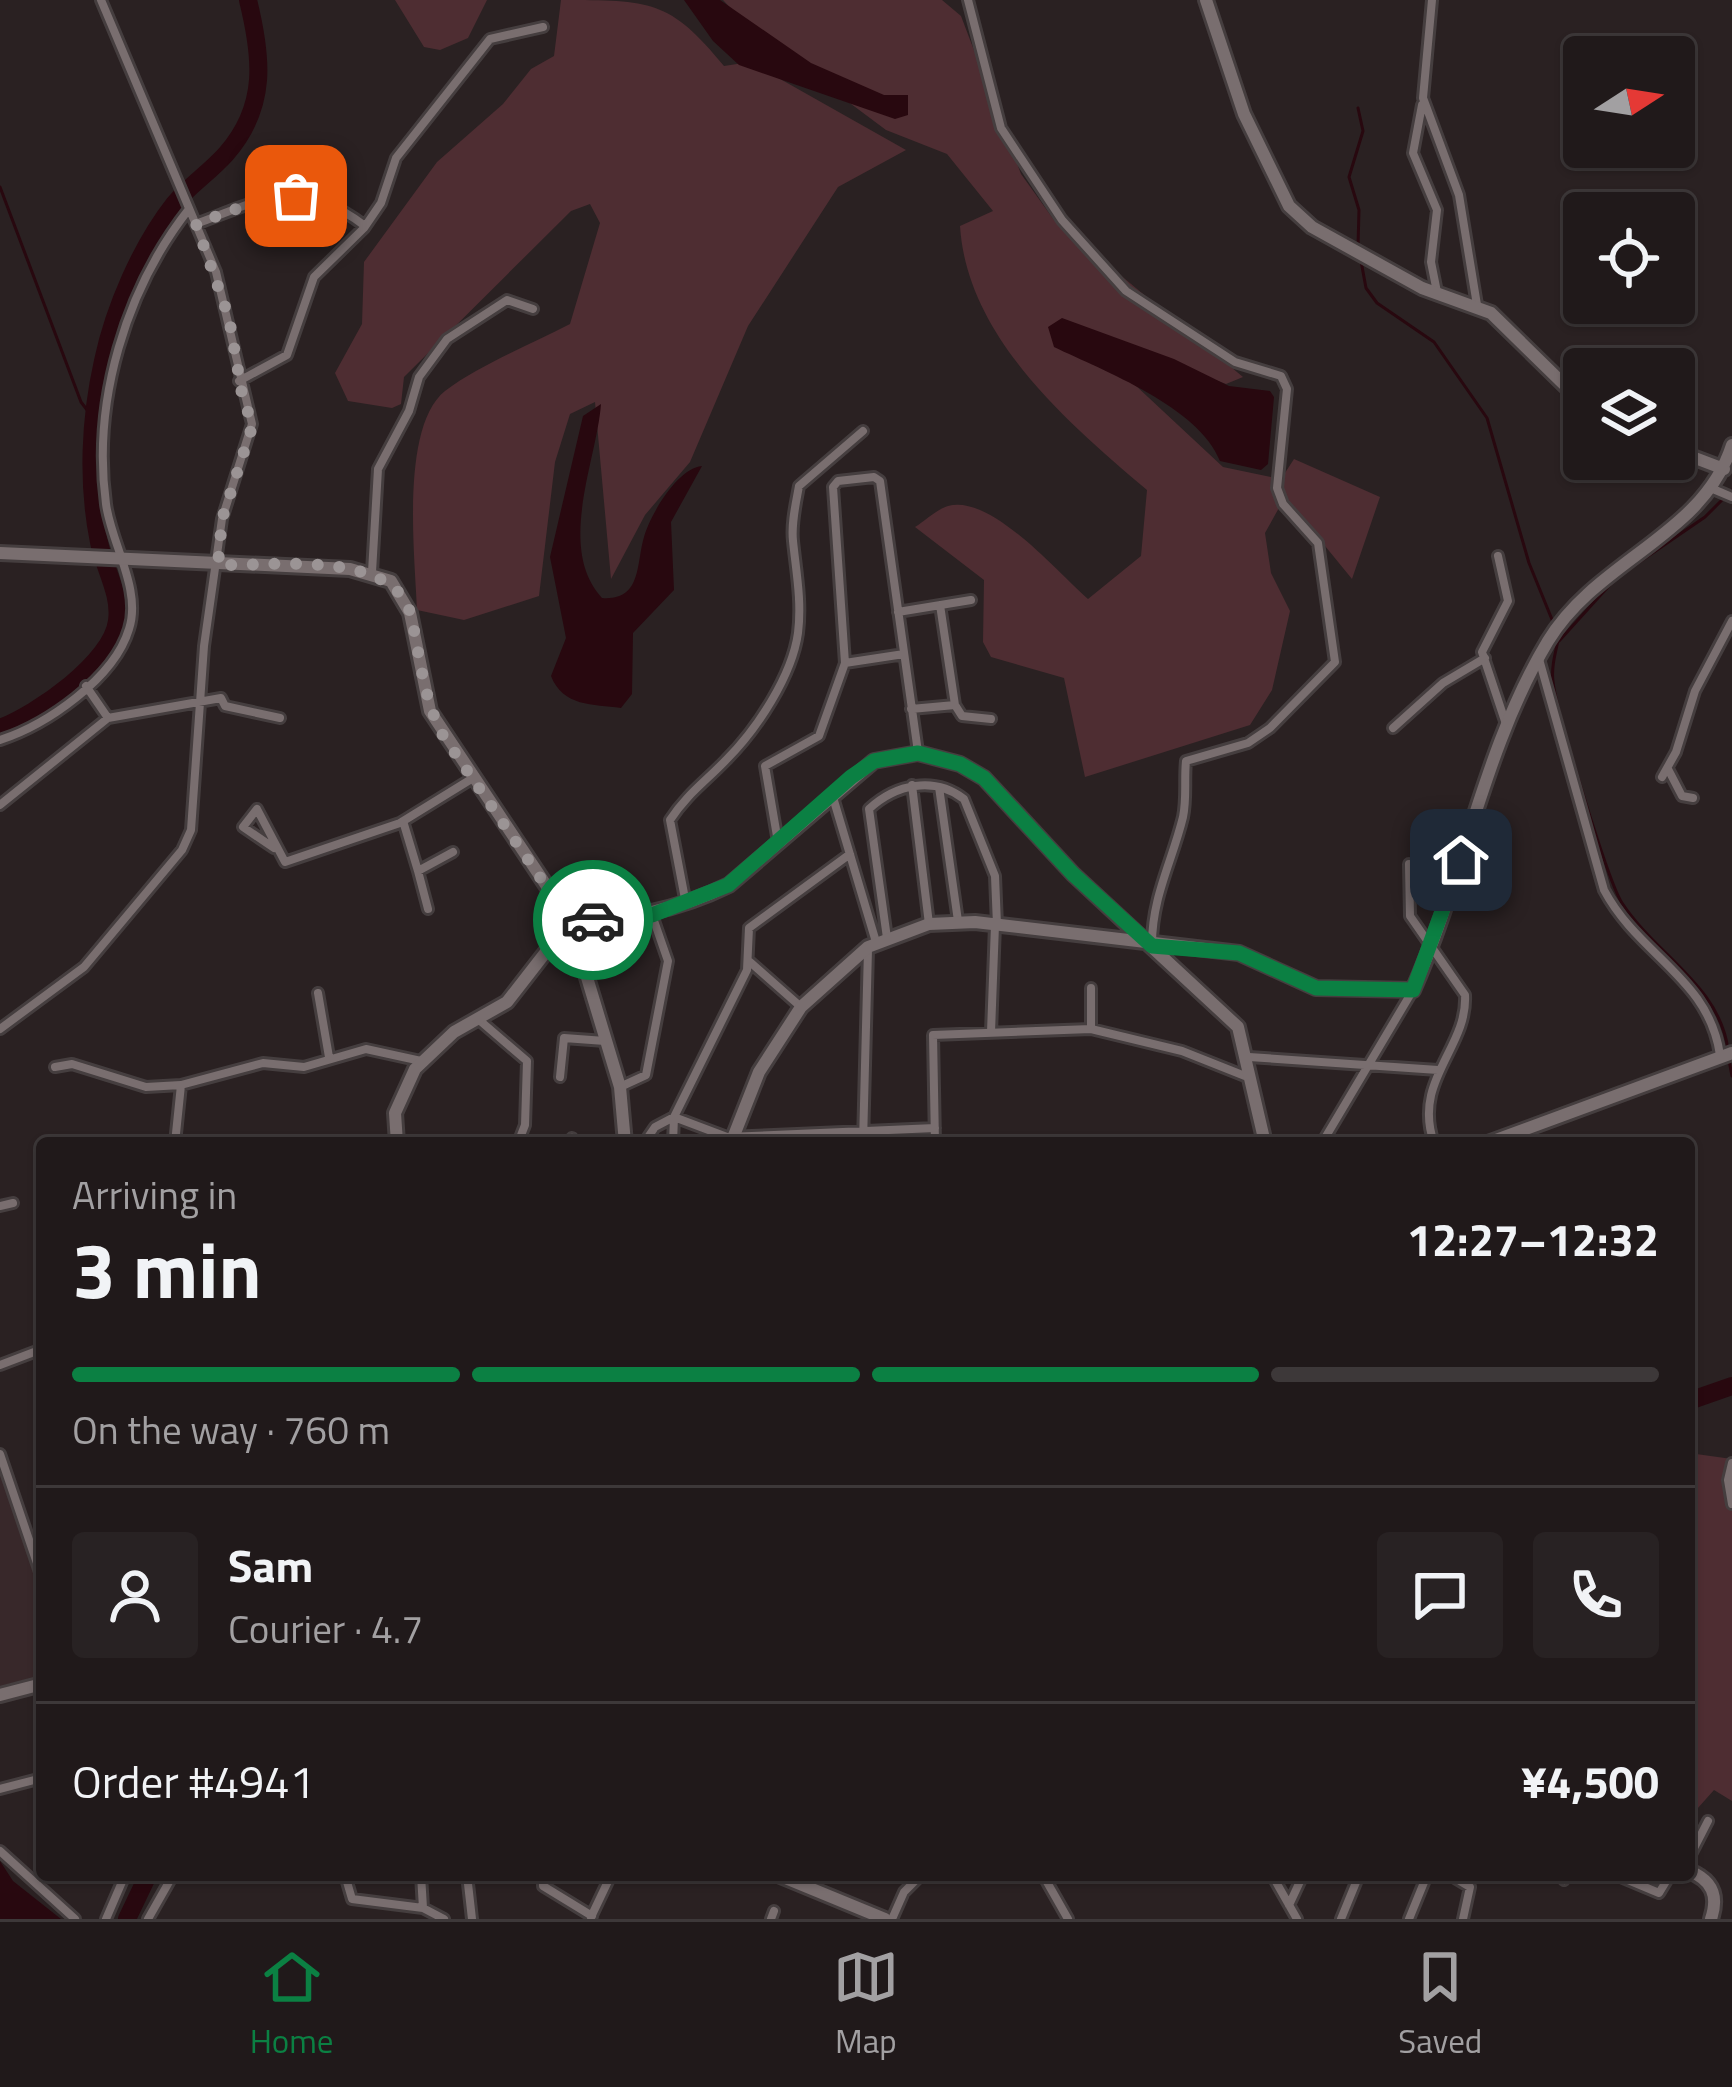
<!DOCTYPE html>
<html lang="en">
<head>
<meta charset="utf-8">
<style>
	body { margin:0; font-family:"Titillium Web",sans-serif; background:#282223; color:#f1f3f6; height:100vh; display:flex; flex-direction:column; font-size:45px; white-space:nowrap }
	* { box-sizing:border-box; margin:0 }
	p { font-size:39px; color:#a2a0a2 }
	.icon { flex:none; width:66px; height:66px; fill:none; stroke:currentColor; stroke-width:2; stroke-linecap:round; stroke-linejoin:round }
	.map { position:relative; flex:1; overflow:hidden }
	.panel { position:absolute; left:36px; top:1137px; width:1659px; height:744px; display:flex; flex-direction:column; background:#20191a; border-radius:12px; box-shadow:0 3px 9px #0004,0 0 0 3px #3d3839 }
	.panel>* { flex:none }
	.needle { width:78px; rotate:78deg }
	.buttons { position:absolute; left:1563px; top:36px; display:grid; gap:24px }
	.buttons a { display:grid; place-items:center; width:132px; height:132px; border-radius:12px; background:#20191a; box-shadow:0 3px 9px #0004,0 0 0 3px #3d3839; font-size:60px }
	.pin { position:absolute; display:grid; place-items:center; width:102px; height:102px; color:#fff; margin:-51px; border-radius:24px; box-shadow:0 6px 18px #0006 }
	.courier { position:absolute; display:grid; place-items:center; width:120px; height:120px; margin:-60px; border:9px solid #0b8043; border-radius:50%; background:#fff; color:#222; box-shadow:0 3px 15px #0007 }
	.headline em { font-style:normal; font-weight:700 }
	.headline div { display:flex; flex-direction:column-reverse }
	.headline { display:flex; align-items:center; justify-content:space-between; height:204px; padding:0 36px }
	h1 { font-size:78px; font-weight:700; line-height:90px }
	.bar { display:grid; grid-template-columns:repeat(4,1fr); gap:18px 12px; align-content:center; height:144px; padding:0 36px }
	.bar i { height:15px; border-radius:9px; background:#3d3839 }
	.bar .active { background:#0b8043 }
	.bar p { grid-column:span 4 }
	.line { display:flex; align-items:center; gap:30px; padding:0 36px; border-top:3px solid #3d3839 }
	.line div { flex:1 }
	.round { display:grid; place-items:center; flex:none; width:126px; height:126px; border-radius:12px; background:#282223 }
	.dock { display:flex; justify-content:space-around; align-items:center; height:168px; border-top:3px solid #3d3839; background:#20191a; font-size:33px; color:#a2a0a2 }
	.dock a { display:grid; justify-items:center; gap:6px }
	.dock .active { color:#0b8043 }
	.map>svg:first-child { display:block }
</style>
</head>
<body>
<div class="map">
<svg width="1732" height="1919" viewBox="0 0 1732 1919">
	<rect width="100%" height="100%" fill="#2a2122"/>
	<path fill="#38282a" d="M0,1467L42,1594V1675L0,1686Z"/>
	<path fill="#4e2d32" d="M395,0H487L468,38L440,50L424,47Z
		M561,0C651,0 670,0 724,66L750,62L906,150L838,187L748,326L690,462L645,515L611,579L595,402L570,414L555,462L539,596L464,620L417,610C415,557 400,427 445,391C481,364 530,345 570,324L600,223L590,204L571,211L404,377L401,404L392,408L348,401L335,373L362,324L364,262L437,162L503,104L531,69L554,56Z
		M723,0H942L961,16L1021,174L1054,220L1243,377L1226,384L1074,328L1223,467L1281,479L1294,459L1380,497L1352,579L1285,497L1265,533L1271,573L1290,611L1272,690L1250,725L1085,777L1064,678L991,657L983,642L984,580L915,527C925,521 937,509 948,506C991,494 1057,572 1088,599L1141,556L1147,490C1068,423 967,337 960,226L993,211L947,154L886,130L748,27Z
		M856,1135L860,1143H739L748,1139Z
		M1689,1453L1732,1459V1801L1714,1790L1689,1818Z"/>
	<path fill="#28080f" d="M684,0H720L811,63L884,95H908V115L895,119L739,65L713,41Z
		M1062,318L1174,359L1229,386L1270,391L1274,397L1268,464L1261,470L1220,461C1199,407 1104,371 1054,347L1048,327Z
		M601,404C597,460 556,548 602,598C642,601 636,564 644,537C651,513 678,468 702,466L671,522L674,590L633,633L632,694L621,708C593,704 563,707 551,676L566,638L550,557L583,416Z
		M0,1861L13,1881L61,1919H0Z"/>
	<g fill="none" stroke-linecap="round" stroke-linejoin="round">
		<path stroke="#28080f" stroke-width="3" d="M0,187L81,402L94,419
			M1358,246L1359,210L1349,177L1363,131L1358,108
			M1361,261L1366,288L1377,303L1434,342L1487,418L1529,563L1553,622
			M1559,636C1556,651 1551,666 1553,682C1556,710 1608,882 1622,903C1656,955 1720,986 1728,1050
			M1559,641L1616,578L1705,517L1732,490
			M1729,1060L1732,1076"/>
		<path stroke="#28080f" stroke-width="18" d="M0,728C37,714 112,662 117,621C121,594 104,568 99,542C87,483 90,419 103,361C114,309 141,246 174,204C190,185 210,172 226,154C268,106 262,57 248,0
			M1689,1401L1732,1386
			M127,1919L148,1875"/>
		<defs>
			<path id="street" d="M968,0L1001,128L1062,220L1126,291L1235,362L1281,376L1287,389L1277,488L1283,504L1318,543L1335,662L1270,728L1248,743L1186,761C1184,780 1187,798 1183,817C1172,862 1152,897 1152,944
				M1432,0L1423,98L1459,195L1477,305
				M1422,105L1413,153L1437,210L1431,262L1437,292
				M196,224C266,198 298,176 365,226
				M239,381L287,355L314,277L364,228L381,203L396,158L490,39L543,27
				M1713,489L1732,497
				M1498,556L1508,601L1482,652L1506,724
				M372,572L378,469L409,411L419,377L447,339L507,300L533,309
				M940,605L955,705
				M898,612L971,600
				M1539,659L1604,890C1639,956 1709,978 1720,1055
				M845,663L904,654
				M86,686L108,718
				M911,709L955,705L962,716L991,719
				M1393,728L1443,683L1485,658
				M0,740C46,725 114,679 129,629C142,590 111,543 106,504C92,401 126,289 189,209
				M1668,769L1682,796L1693,798
				M1662,777L1676,752L1695,691L1732,621
				M912,785L929,924
				M939,787L958,921
				M832,794L876,942
				M0,805L108,718L221,698L225,706L280,718
				M403,821L418,871L453,852
				M778,842L765,766L819,736L845,663L833,487L838,481L874,477L880,481L918,752
				M274,848L243,827L257,809L285,862L400,823L473,778
				M1409,864L1410,916L1465,995C1468,1048 1412,1080 1434,1143
				M418,871L428,909
				M686,904L670,820C686,795 706,781 726,760C757,729 792,676 798,633C802,601 796,571 793,541C791,523 796,503 799,486L863,431
				M887,938L869,809C896,784 934,776 964,799L995,876L997,925
				M750,962L801,1007
				M318,993L329,1057
				M478,1019L527,1061L525,1125L518,1143
				M0,1029L84,967L182,850L191,830L204,646L222,519L252,424L216,272L101,0
				M1091,1029L1182,1051L1250,1078
				M991,1032L995,925
				M1249,1057L1438,1070
				M55,1067L72,1064L146,1087L181,1085
				M560,1077L564,1038L605,1041
				M620,1087L646,1075L668,961L652,915
				M175,1143L181,1085L263,1063L304,1067L366,1049L421,1061
				M568,1143L572,1138
				M644,1143L655,1127L674,1117L727,1137L935,1128
				M673,1143L674,1117L747,970L749,928L850,854
				M863,1143L868,949
				M935,1143L933,1035L1091,1029V988
				M1322,1143L1413,990
				M0,1206L13,1203
				M0,1365L42,1349
				M0,1454L42,1578
				M1732,1463L1728,1480L1732,1504
				M0,1789L42,1778
				M0,1851L75,1919
				M1689,1858L1708,1821
				M345,1875L352,1899L423,1908L444,1919
				M421,1875L423,1908
				M467,1875L472,1919
				M543,1875V1886L592,1916
				M1043,1875L1068,1919
				M1272,1875L1297,1919
				M1450,1875L1470,1887L1463,1919
				M1616,1875L1659,1893L1670,1875
				M1564,1880L1566,1875
				M1289,1905L1303,1875
				M591,1917L611,1875
				M106,1919L125,1875
				M148,1919L173,1875
				M771,1919L774,1911
				M892,1919L904,1892L921,1875
				M1341,1919L1359,1875
				M1409,1919L1427,1875"/>
			<path id="secondary" d="M1206,0L1244,114L1289,206L1312,227L1422,288L1491,313L1584,404
				M1674,450L1724,469
				M0,553L350,569L391,581L410,613L430,711L570,921L620,1087L625,1143
				M397,1143L395,1113L415,1069L454,1032L507,1002L570,921C628,919 676,911 729,885L874,761L918,753L960,764L984,778L1073,874L1238,1027L1265,1143
				M731,1143L759,1072L801,1007L868,947L929,924L975,922L1239,953L1316,988L1413,990C1464,876 1483,749 1548,641C1598,559 1703,536 1732,445
				M1488,1143L1732,1053
				M0,1695L42,1684
				M1689,1871C1712,1880 1719,1895 1711,1919
				M778,1875L885,1919"/>
		</defs>
		<use href="#street" stroke="#453e3f" stroke-width="14"/>
		<use href="#secondary" stroke="#453e3f" stroke-width="18"/>
		<use href="#street" stroke="#796e6f" stroke-width="8"/>
		<use href="#secondary" stroke="#796e6f" stroke-width="12"/>
	</g>
	<g fill="none" stroke-linecap="round" stroke-linejoin="round">
		<path stroke="#9b9495" stroke-width="12" stroke-dasharray="0 21.6" d="M296,196L284,191L196,224L229,318L243,400L253,424L222,519L218,565C273,566 395,549 411,616C420,656 423,697 442,734L570,921L593,920"/>
		<path stroke="#0b8043" stroke-width="15" d="M593,920L652,915L728,885L851,777L874,761L918,753L960,764L984,778L1073,874L1152,946L1239,953L1316,988L1413,990L1461,860"/>
	</g>
</svg>
<div class="buttons">
<a><svg class="needle" viewBox="-14 -14 28 28"><path d="M0-13l5 13h-10z" fill="#e53935"/><path d="M0 13l5-13h-10z" fill="#a2a0a2"/></svg></a>
<a><svg class="icon" aria-label="locate" viewBox="0 0 24 24"><circle cx="12" cy="12" r="6"/><path d="M12 2v4M12 18v4M2 12h4M18 12h4"/></svg></a>
<a><svg class="icon" aria-label="layers" viewBox="0 0 24 24"><path d="M12 4l9 5-9 5-9-5zM3 14l9 5 9-5"/></svg></a>
</div>
<div class="pin" style="left:296px;top:196px;background:#ea580c"><svg class="icon" aria-label="bag" viewBox="0 0 24 24"><path d="M5 8h14l-1 12H6zM9 8a3 3 0 0 1 6 0"/></svg></div>
<div class="pin" style="left:1461px;top:860px;background:#1f2937"><svg class="icon" aria-label="home" viewBox="0 0 24 24"><path d="M3 11l9-7 9 7M6 9v11h12V9"/></svg></div>
<div class="courier" style="left:593px;top:920px"><svg class="icon" aria-label="car" viewBox="0 0 24 24"><path d="M5 17H2v-5l4-1 3-4h7l3 4 3 1v5h-3M9 17h6M6 11h13"/><circle cx="7" cy="17" r="2"/><circle cx="17" cy="17" r="2"/></svg></div>
<section class="panel">
<div class="headline"><div><h1>3 min</h1><p>Arriving in</p></div><em>12:27–12:32</em></div>
<div class="bar"><i class="active"></i><i class="active"></i><i class="active"></i><i></i><p>On the way · 760 m</p></div>
<div class="line" style="height:216px"><a class="round"><svg class="icon" aria-label="person" viewBox="0 0 24 24"><circle cx="12" cy="8" r="4"/><path d="M4 21q1-7 8-7t8 7"/></svg></a><div><b>Sam</b><p>Courier · 4.7</p></div><a class="round"><svg class="icon" aria-label="chat" viewBox="0 0 24 24"><path d="M4 5h16v11H9l-5 4z"/></svg></a><a class="round"><svg class="icon" aria-label="phone" viewBox="0 0 24 24"><path d="M5 4h4l2 5-3 2q2 4 5 5l2-3 5 2v4C11 20 4 13 5 4z"/></svg></a></div>
<div class="line" style="height:156px"><div>Order #4941</div><b>¥4,500</b></div>
</section>
</div>
<nav class="dock">
<a class="active"><svg class="icon" aria-label="home" viewBox="0 0 24 24"><path d="M3 11l9-7 9 7M6 9v11h12V9"/></svg>Home</a>
<a><svg class="icon" aria-label="map" viewBox="0 0 24 24"><path d="M3 6l6-2 6 2 6-2v14l-6 2-6-2-6 2zM9 4v14M15 6v14"/></svg>Map</a>
<a><svg class="icon" aria-label="saved" viewBox="0 0 24 24"><path d="M7 4h10v16l-5-4-5 4z"/></svg>Saved</a>
</nav>
</body>
</html>
